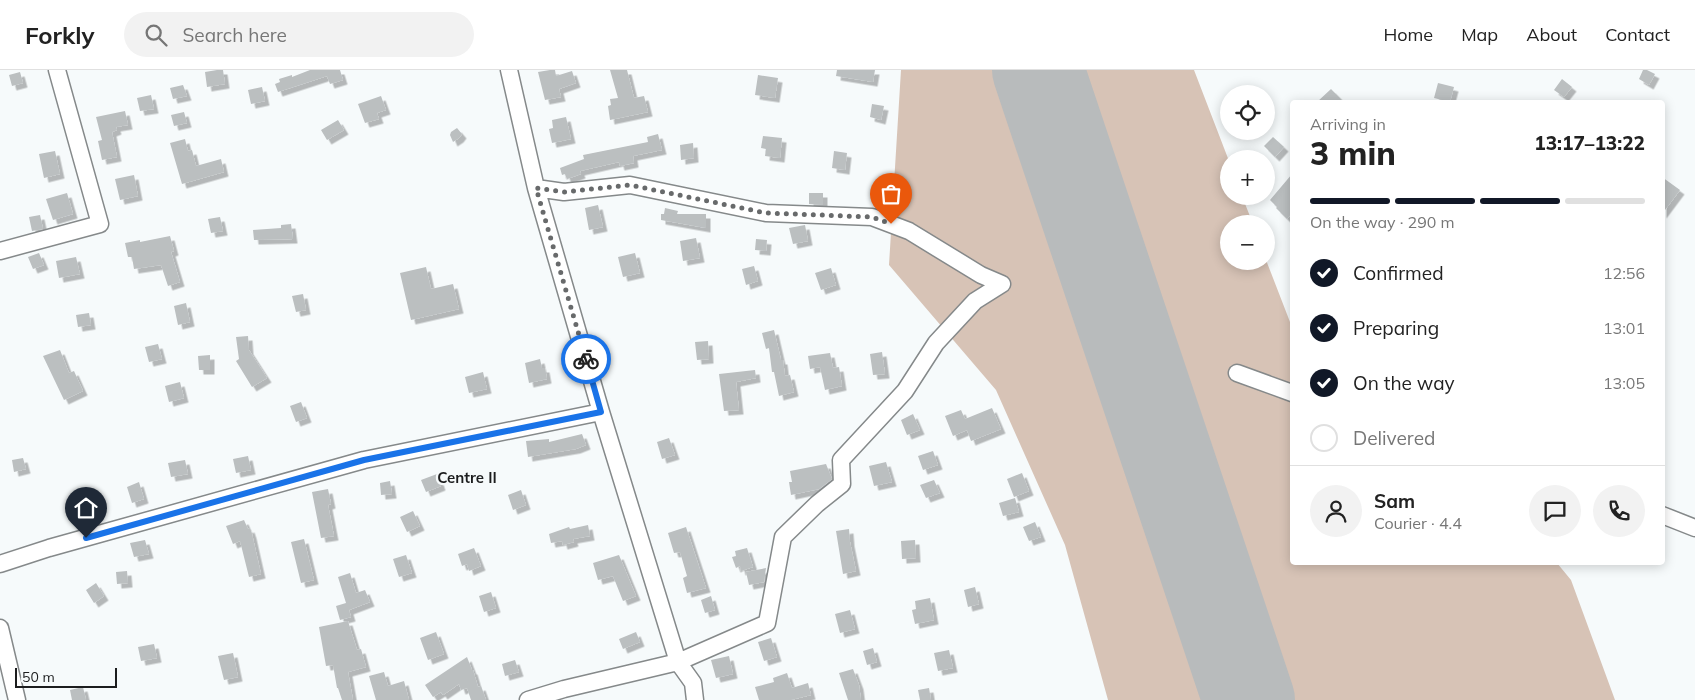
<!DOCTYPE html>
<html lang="en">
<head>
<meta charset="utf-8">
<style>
	body { margin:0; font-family:Mulish,sans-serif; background:#f2f2f2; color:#222; height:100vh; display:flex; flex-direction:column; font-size:19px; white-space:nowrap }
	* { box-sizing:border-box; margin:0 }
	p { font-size:16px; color:#767676 }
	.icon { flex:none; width:28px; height:28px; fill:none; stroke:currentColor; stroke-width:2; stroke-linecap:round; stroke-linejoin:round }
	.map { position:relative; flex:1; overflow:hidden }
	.panel { position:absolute; left:1290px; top:30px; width:375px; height:465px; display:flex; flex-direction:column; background:#fff; border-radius:5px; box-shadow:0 2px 12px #0003 }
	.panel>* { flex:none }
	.buttons { position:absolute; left:1220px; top:15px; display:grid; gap:10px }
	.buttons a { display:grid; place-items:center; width:55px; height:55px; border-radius:50%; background:#fff; box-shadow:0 2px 12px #0003; font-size:25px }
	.scale { position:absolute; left:15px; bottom:12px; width:102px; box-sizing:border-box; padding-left:5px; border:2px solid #1c1d1e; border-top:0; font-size:14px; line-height:18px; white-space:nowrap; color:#1c1d1e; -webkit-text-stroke:4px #f6fafb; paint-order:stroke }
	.pin { position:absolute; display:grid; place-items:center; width:42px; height:42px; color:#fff; margin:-51px -21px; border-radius:50% 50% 50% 0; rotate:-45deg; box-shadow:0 0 5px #0007 }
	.pin .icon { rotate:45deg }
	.courier { position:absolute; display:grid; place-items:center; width:50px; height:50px; margin:-25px; border:4px solid #1a73e8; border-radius:50%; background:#fff; color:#222; box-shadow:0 1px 6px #0007 }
	.summary em { font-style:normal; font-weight:800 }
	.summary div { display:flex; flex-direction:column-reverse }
	.summary { display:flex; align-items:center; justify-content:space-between; height:85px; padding:0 20px }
	h1 { font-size:32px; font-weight:800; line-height:38px }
	.bar { display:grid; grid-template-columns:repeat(4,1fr); gap:8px 5px; align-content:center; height:60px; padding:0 20px }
	.bar i { height:6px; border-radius:4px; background:#e0e0e0 }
	.bar .current { background:#111827 }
	.bar p { grid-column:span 4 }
	.line { display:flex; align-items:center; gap:12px; padding:0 20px; border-top:1px solid #e0e0e0 }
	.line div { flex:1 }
	.round { display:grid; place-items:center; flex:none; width:52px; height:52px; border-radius:26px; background:#f2f2f2 }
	ol { padding:0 20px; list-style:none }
	li { display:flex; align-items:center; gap:15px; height:55px }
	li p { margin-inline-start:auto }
	li .icon { padding:5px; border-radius:50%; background:#111827; color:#fff; stroke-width:4 }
	li:last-child { color:#767676 }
	li i { width:28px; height:28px; border:2px solid #e0e0e0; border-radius:50% }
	header { display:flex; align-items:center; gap:30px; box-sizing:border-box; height:70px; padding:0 25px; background:#fff; border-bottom:1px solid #e0e0e0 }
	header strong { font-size:24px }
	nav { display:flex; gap:28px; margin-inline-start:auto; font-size:18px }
	.search { width:350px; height:45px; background:#f2f2f2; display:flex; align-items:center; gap:12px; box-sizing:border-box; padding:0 18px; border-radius:28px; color:#767676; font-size:19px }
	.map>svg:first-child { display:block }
</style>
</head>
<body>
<header>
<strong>Forkly</strong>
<div class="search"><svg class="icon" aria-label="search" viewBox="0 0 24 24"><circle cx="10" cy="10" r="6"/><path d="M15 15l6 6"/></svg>Search here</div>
<nav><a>Home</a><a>Map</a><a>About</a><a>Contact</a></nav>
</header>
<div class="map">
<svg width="1695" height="630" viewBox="0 0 1695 630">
	<defs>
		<filter id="shadow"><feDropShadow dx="4.5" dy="4.5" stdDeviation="0" flood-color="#0004"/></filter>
	</defs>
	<rect width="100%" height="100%" fill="#f6fafb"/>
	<path fill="#d7c3b6" d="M901,0H1194L1229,91V126H1242L1253,154H1229V191H1266V190L1290,252L1292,254V492L1557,493L1571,510L1615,630H1108L1065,475L996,320L889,195Z"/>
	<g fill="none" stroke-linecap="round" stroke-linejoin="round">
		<path stroke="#b8bbbc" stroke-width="92" d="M1038,0L1249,630"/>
	</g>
	<path fill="#bbbfc0" filter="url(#shadow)" d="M217,0H223L225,14L207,17L205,2Z
		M310,0H340L343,10L330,14L327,6L278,22L275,14L280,12L279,9L292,5V7Z
		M550,0H555L556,6L572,1L576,13L559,19L561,27L545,30L538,2Z
		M610,0H627L634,28L644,26L648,42L610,50L608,36L611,35L610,29L618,28Z
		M837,0H875L873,12L836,6Z
		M1643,0H1647L1655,4L1649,15L1639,9Z
		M20,2L23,13L12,16L9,5Z
		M758,5L778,8L775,28L755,25Z
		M1562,9L1572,17L1564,27L1554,20Z
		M1438,13L1454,17L1450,32L1434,28Z
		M183,15L187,26L173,29L170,18Z
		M262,17L265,31L251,34L248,20Z
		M1331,19L1344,32H1317Z
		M151,25L154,39L140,41L137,28Z
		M381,26L386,40L377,43L379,49L365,53L358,34Z
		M872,34L884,36L881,50L870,47Z
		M125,41L128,55L116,57L117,60L112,62L117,87L102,90L98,71L102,70L96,47Z
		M184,42L187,53L174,56L171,45Z
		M566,47L571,69L552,73L549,59L553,58L552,50Z
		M338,50L344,60L327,70L321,60Z
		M457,58L462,64L459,68L453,72L450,65L451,62Z
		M658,64L662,80L633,86L634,93L620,96L619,92L580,101L581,104L567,109L565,104L562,105L560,98L584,89L583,85L648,72L647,67Z
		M763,66L782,68L780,88L765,86L766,79L761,78Z
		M1273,67L1284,77L1275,87L1264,76Z
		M185,69L188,81L192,80L196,96L221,89L224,102L182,114L170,73Z
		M693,73L694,88L681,90L680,75Z
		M55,81L60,104L44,108L39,84Z
		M834,81L847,83L845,100L832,98Z
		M1292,104V143L1287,149L1276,138L1277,137L1270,130Z
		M134,105L138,126L120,130L115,109Z
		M1662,107L1680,120L1662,144Z
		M67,123L73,144L53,150L46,129Z
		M809,123H823V135L809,134Z
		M598,135L603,157L589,160L585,138Z
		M665,138L678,141L677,144H706V158L661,150V144H664Z
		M40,145L43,159L32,161L29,147Z
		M220,147L223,161L211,163L208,149Z
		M291,154L293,169L254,170L253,160L281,158V155Z
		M805,155L808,171L793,174L789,158Z
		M170,166L174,181L171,182L180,212L168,216L161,195L134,199L132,187H128L125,173L140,170V172Z
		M696,168L700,188L683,191L680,171Z
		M756,169L767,170L766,181L755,180Z
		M39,183L44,195L33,199L28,187Z
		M635,183L640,203L623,207L618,187Z
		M76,187L80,204L59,208L56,191Z
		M754,196L758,211L746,215L742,199Z
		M426,197L431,219L453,214L459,239L411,250L400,203Z
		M831,198L836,215L821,220L815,203Z
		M303,224L306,240L296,242L292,226Z
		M186,233L190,252L178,255L174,236Z
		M89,243L91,255L78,257L76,245Z
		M774,260L781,290H783L785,306L790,305L794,322L779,326L774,302H772L769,278L766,279L762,263Z
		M248,266L249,280L267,308L252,317L236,291L239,289L236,267Z
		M708,271L709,289L697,290L695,272Z
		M158,274L162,289L149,292L145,277Z
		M60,280L69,303L74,301L83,321L64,330L43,286Z
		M882,282L885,304L873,305L870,284Z
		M830,283L833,298L839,297L842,316L825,320L820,297L810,299L808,286Z
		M210,285V300H199L198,286Z
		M540,289L542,298H545L547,309L529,313L525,293Z
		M755,300L756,308L736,312L739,340L724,341L719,304Z
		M483,302L487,319L469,323L465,307Z
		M180,312L184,328L169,332L165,316Z
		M301,332L307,348L296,352L290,336Z
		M992,338L1001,359L971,371L967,360L953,366L945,346L961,340L965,349Z
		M913,344L920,360L907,365L901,350Z
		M582,364L586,375L576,379L528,387L526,371L549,369V372Z
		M669,368L675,385L662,389L657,372Z
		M933,381L938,395L923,400L918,386Z
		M248,386L251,400L236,403L233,389Z
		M23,388L26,399L14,402L12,390Z
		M185,390L188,404L171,407L168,393Z
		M886,392L892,412L874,416L869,396Z
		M826,394L832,409L819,419L791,425L789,412H792L790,401Z
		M1022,403L1029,421L1014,427L1007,409Z
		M437,404L441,416L426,422L421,410Z
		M934,410L940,423L926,428L920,415Z
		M390,411L392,424L381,425L380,413Z
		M139,412L144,429L132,433L127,417Z
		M328,419L331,434L328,435L334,466L321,468L312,422Z
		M521,420L526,435L513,440L508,425Z
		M1015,428L1019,442L1003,446L999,433Z
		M413,441L420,456L407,462L400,447Z
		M244,450L248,459L250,458L252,464L261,504L249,507L240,471L233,474L226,456Z
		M1035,452L1041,467L1029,471L1023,457Z
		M588,455L590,466L573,469L574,472L563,475L562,471L551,473L549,464L569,457L570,459Z
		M686,457L706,518L687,523L683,508L687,506L680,482L674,483L668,463Z
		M849,459L850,472L856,501L843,504L836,461Z
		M304,469L314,510L301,513L291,472Z
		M145,470L149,484L134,487L130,473Z
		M915,470L916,488L902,489L901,471Z
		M474,478L481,496L469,501L467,494L462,496L458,484Z
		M747,478L753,497L741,501L740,496L736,498L732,487L736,486L735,481Z
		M406,485L412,503L399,507L393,489Z
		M619,485L636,526L623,531L613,506L598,510L593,493Z
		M766,498L764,512L749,515L746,502Z
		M127,501L128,513L117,514L116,502Z
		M350,503L356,523L365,520L370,532L349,540L351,547L340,550L336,536L346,533L338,507Z
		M96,513L104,526L94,533L86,520Z
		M975,517L979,534L968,537L964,520Z
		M491,522L496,538L484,542L479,526Z
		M711,526L715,540L705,543L701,530Z
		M930,528L934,550L915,554L912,540L916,539L915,531Z
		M850,540L855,559L840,563L835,544Z
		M348,551L357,580L361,579L366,597L348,602L353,630H342L338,618H337L333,595L326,596L319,557Z
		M436,562L444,584L428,590L420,568Z
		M636,562L640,572L623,579L619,569Z
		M771,568L777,587L764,591L758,572Z
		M154,574L157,588L141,591L138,577Z
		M873,578L877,592L867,595L863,581Z
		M949,580L953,598L938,601L934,583Z
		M233,583L238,607L224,610L218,586Z
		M729,586L733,604L716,608L711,590Z
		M467,587L472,600H473L478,617L481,616L486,630H471L467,618L461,620L459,614L443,625L441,622L433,627L425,615Z
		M515,590L519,602L505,606L502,594Z
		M853,599L859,615L861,630H848L839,603Z
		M384,602L388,616L404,611L409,630H376L369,606Z
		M787,603L792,618L808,613L811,625L791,630H759L755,617L774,612L773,608Z
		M83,617L86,630H72L70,620Z
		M929,618L931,630H920L918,620Z"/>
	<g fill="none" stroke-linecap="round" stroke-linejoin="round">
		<defs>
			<path id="minor" d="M509,0L536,118L601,342L678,592L693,613L695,630
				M536,118L564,122L630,115L766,143L872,147L909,161L981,205L1002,214
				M0,181L100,154L57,0
				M1237,303L1292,323
				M1662,445L1695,458
				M0,494L49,478L364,390L601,342
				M0,558L17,630
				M528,630L564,619L678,592L767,553L783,467L817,434L842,414L841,390L905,321L936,273L975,231L1002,214"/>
		</defs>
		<use href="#minor" stroke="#85898a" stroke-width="19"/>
		<use href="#minor" stroke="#fff" stroke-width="16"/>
	</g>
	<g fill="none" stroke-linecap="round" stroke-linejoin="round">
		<path stroke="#686a6b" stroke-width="5" stroke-dasharray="0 9" d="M586,289L536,118L564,122L630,115L766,143L872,147L891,154"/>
		<path stroke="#1a73e8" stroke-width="6" d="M86,468L364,390L601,342L586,289"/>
	</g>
	<g text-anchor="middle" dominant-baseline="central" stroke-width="4.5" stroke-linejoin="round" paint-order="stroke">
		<g font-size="15" font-weight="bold" fill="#1c1d1e" stroke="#f6fafb">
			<text x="467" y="407">Centre II</text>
		</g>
	</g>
</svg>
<div class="buttons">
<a><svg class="icon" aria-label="locate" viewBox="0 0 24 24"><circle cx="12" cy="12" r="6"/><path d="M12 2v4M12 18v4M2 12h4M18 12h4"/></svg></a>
<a>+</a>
<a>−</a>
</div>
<div class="scale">50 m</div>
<div class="pin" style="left:891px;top:154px;background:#ea580c"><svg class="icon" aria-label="bag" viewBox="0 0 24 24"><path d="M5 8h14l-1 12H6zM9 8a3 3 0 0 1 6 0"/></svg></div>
<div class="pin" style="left:86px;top:468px;background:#1f2937"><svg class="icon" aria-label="home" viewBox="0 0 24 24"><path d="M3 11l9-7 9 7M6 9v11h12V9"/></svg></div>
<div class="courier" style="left:586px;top:289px"><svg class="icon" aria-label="bike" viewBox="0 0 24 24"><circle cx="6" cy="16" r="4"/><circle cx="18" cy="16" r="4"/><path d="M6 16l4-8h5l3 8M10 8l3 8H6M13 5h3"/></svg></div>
<section class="panel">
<div class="summary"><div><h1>3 min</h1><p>Arriving in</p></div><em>13:17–13:22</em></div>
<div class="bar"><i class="current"></i><i class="current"></i><i class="current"></i><i></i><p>On the way · 290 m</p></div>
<ol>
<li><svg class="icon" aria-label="check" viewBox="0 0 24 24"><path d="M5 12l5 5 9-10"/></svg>Confirmed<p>12:56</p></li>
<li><svg class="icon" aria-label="check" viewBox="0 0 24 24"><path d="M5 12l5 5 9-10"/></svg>Preparing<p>13:01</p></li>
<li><svg class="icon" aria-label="check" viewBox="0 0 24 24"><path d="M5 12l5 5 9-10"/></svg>On the way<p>13:05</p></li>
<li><i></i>Delivered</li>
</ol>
<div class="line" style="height:90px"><a class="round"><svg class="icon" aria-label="person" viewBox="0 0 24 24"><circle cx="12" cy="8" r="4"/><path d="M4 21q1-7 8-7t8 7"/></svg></a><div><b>Sam</b><p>Courier · 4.4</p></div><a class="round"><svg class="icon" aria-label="chat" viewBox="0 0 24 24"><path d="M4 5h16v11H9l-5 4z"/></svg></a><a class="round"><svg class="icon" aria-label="phone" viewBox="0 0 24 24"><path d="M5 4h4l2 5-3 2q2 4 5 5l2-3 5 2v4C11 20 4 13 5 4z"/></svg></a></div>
</section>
</div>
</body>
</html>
